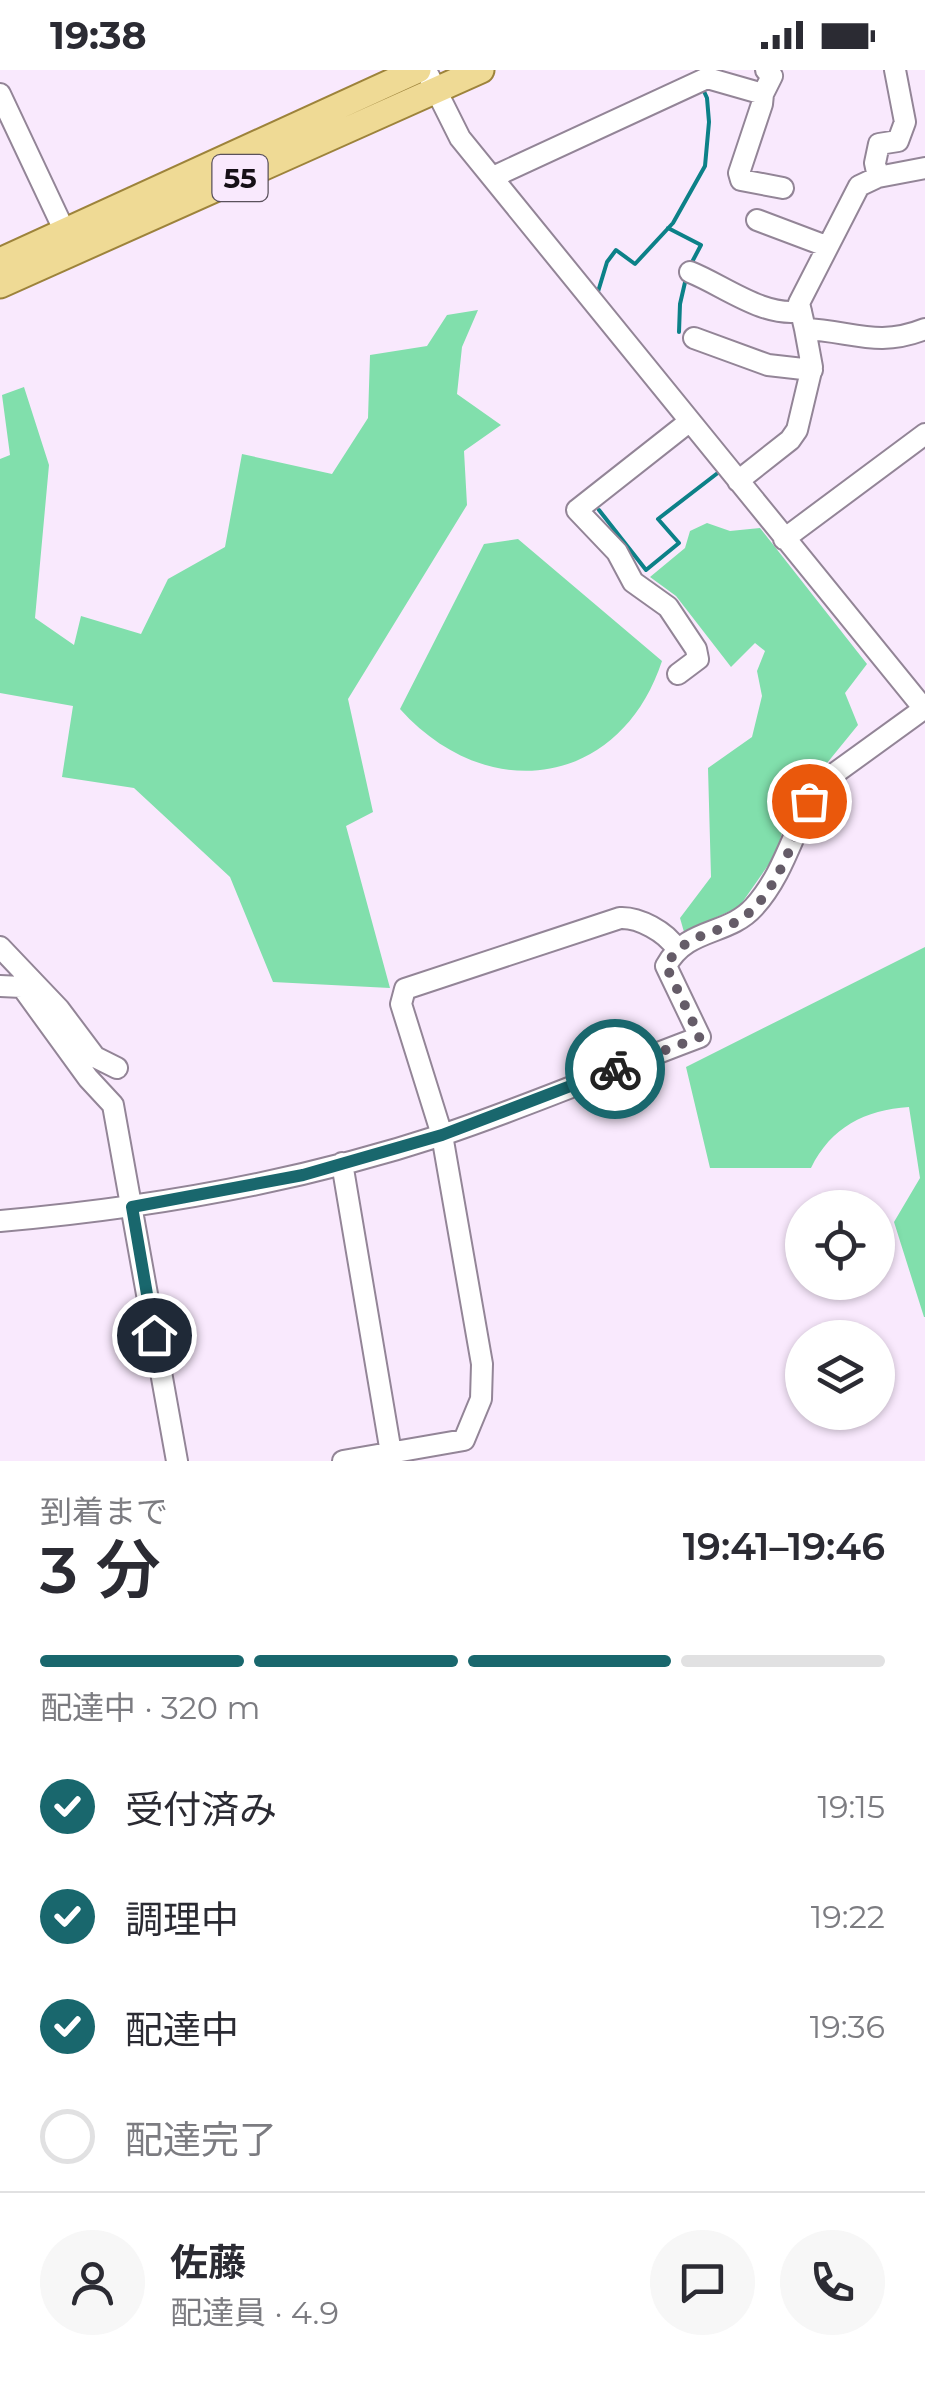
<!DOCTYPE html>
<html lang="ja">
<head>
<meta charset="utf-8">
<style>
	body { margin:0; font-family:Montserrat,"Noto Sans JP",sans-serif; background:#f7f7f7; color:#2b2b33; height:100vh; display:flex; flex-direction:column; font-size:38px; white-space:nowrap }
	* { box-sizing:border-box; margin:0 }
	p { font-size:32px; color:#7c7c81 }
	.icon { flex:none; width:55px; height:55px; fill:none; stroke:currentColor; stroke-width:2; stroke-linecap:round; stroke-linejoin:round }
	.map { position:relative; height:1391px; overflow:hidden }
	.details { display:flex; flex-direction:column; background:#fff; flex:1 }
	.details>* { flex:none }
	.controls { position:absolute; left:785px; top:1120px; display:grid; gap:20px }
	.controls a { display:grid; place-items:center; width:110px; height:110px; border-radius:50%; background:#fff; box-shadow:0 2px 8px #0004; font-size:50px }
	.pin { position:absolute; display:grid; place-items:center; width:85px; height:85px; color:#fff; margin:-42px; border:5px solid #fff; border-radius:50%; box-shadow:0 2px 10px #0007 }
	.courier { position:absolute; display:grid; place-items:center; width:100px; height:100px; margin:-50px; border:8px solid #19676d; border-radius:50%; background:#fff; color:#222; box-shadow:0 2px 12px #0007 }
	.overview em { font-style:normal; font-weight:600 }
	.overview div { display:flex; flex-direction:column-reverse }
	.overview { display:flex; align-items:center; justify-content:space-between; height:170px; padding:0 40px }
	h1 { font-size:65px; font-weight:600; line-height:75px }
	.bar { display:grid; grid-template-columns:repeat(4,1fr); gap:15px 10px; align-content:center; height:120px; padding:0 40px }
	.bar i { height:12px; border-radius:8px; background:#e1e1e2 }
	.bar .selected { background:#19676d }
	.bar p { grid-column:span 4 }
	.line { display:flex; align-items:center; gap:25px; padding:0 40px; border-top:2px solid #e1e1e2 }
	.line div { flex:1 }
	.round { display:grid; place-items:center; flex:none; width:105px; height:105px; border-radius:52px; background:#f7f7f7 }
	ol { padding:0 40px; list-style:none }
	li { display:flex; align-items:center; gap:30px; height:110px }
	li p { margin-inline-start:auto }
	li .icon { padding:10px; border-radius:50%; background:#19676d; color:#fff; stroke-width:4 }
	li:last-child { color:#7c7c81 }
	li i { width:55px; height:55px; border:5px solid #e1e1e2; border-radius:50% }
	.status { display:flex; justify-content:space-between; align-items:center; height:70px; padding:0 50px; background:#fff; direction:ltr }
	.status svg { height:28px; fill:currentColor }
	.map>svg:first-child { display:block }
</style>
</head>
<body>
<div class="status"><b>19:38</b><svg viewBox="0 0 49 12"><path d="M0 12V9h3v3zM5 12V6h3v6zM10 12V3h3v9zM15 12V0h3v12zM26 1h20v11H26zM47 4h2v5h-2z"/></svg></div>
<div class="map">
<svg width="925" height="1391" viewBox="0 0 925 1391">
	<rect width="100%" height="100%" fill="#f9e9fd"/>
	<path fill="#81dfac" d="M478,240L462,277L457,324L501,355L464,381L467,435L348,629L373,742L346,756L390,918L273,912L230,807L134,718L62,707L73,636L0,623V389L10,385L2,325L24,317L49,395L35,548L74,575L81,546L141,564L168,509L225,477L242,384L332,404L368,348L370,285L427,276L447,245Z
		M707,453L730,461L760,458L867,594L845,623L858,655L788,741L776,784L739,837L684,862L680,848L711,807L708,698L752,667L762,626L757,601L765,581L755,573L731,597L676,526L650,507L685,478L690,461Z
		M518,469L662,591C620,718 487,736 400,639L484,474Z
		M925,877V1247H924L894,1152L920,1108L909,1037C865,1040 831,1057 811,1098H710L686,997Z"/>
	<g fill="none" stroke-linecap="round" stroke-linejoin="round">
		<path stroke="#0c8188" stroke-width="4" d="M668,158L701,175L691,194
			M597,225L607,192L616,180L635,194L673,153L705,96L709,52L707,28L702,17
			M679,262L680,234L686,208
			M599,440L646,500L679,473L658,449L719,402L717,399"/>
		<defs>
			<path id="minor" d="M429,6L460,68L925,640
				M0,24L65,162
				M763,24L762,34L739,103L741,110L783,118
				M925,98L878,107L859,116L799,233L805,259C852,261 878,278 925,259
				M493,107L707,8L763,24L772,6L766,0
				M878,107L875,93L879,74L898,71L905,52L895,0
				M757,150L826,176
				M690,202C723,215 764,248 801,241
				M694,268L768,295L812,300
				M738,411L790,370L797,360L812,297L805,259
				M784,469L925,364
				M678,604L698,589L696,579L668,537L633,512L617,482L577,440L690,351
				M0,877L59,939L95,987L117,998
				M0,916L22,917L88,1008L113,1035L177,1391
				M342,1093L391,1383
				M0,1151C150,1138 299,1112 442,1065C529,1036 614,999 700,967L666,896C687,857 728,866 754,837C786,802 795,753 820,714L925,638
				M343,1391L464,1370L481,1329L482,1294L442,1065L401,934L405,919L620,848C639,847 666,862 676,878"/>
			<path id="major" d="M0,191L418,0
				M0,215L481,0"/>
		</defs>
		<use href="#minor" stroke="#938597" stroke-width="24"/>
		<use href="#major" stroke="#9d833b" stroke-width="29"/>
		<use href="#minor" stroke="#fff" stroke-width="20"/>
		<use href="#major" stroke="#efda95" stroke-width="25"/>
	</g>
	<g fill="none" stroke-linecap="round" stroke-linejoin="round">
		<path stroke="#655c68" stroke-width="10" stroke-dasharray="0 18" d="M615,999L700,967L666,896C687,858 723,867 750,842C780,814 794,768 809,731"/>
		<path stroke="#19676d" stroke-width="12" d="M154,1265L132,1137L303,1105L442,1065L615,999"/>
	</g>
	<g text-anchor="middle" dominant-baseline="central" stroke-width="8" stroke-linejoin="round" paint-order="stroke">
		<rect fill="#f9e9fd" stroke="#5a515c" stroke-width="2.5" x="212.5" y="85" width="55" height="46" rx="8"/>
		<g font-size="28" font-weight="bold" fill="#161017">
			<text x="240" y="108">55</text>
		</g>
	</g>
</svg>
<div class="controls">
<a><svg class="icon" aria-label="locate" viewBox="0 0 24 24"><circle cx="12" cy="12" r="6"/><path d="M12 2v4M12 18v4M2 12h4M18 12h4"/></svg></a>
<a><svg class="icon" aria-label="layers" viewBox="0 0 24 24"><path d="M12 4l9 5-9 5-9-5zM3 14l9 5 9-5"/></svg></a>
</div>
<div class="pin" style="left:809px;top:731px;background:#ea580c"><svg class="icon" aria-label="bag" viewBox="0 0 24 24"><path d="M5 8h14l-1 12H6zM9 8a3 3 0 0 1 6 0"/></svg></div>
<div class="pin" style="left:154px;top:1265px;background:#1f2937"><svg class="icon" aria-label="home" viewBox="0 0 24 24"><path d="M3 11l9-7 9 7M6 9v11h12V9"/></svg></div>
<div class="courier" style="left:615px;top:999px"><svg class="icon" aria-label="bike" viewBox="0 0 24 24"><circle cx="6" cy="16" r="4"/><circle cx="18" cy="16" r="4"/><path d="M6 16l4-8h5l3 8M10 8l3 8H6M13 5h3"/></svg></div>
</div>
<section class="details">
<div class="overview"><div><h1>3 分</h1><p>到着まで</p></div><em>19:41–19:46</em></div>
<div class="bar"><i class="selected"></i><i class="selected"></i><i class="selected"></i><i></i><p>配達中 · 320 m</p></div>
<ol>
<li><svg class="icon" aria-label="check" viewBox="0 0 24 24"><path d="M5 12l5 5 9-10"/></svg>受付済み<p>19:15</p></li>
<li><svg class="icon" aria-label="check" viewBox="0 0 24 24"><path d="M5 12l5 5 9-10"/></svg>調理中<p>19:22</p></li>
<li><svg class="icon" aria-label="check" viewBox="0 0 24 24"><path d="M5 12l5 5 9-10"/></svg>配達中<p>19:36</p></li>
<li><i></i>配達完了</li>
</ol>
<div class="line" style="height:180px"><a class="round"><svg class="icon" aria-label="person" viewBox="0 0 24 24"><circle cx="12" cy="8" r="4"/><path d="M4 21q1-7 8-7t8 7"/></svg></a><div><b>佐藤</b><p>配達員 · 4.9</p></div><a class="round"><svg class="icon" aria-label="chat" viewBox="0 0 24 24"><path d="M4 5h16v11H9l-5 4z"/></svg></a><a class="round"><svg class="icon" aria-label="phone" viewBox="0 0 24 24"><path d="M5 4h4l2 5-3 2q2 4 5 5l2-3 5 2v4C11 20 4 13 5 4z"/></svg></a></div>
</section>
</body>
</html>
